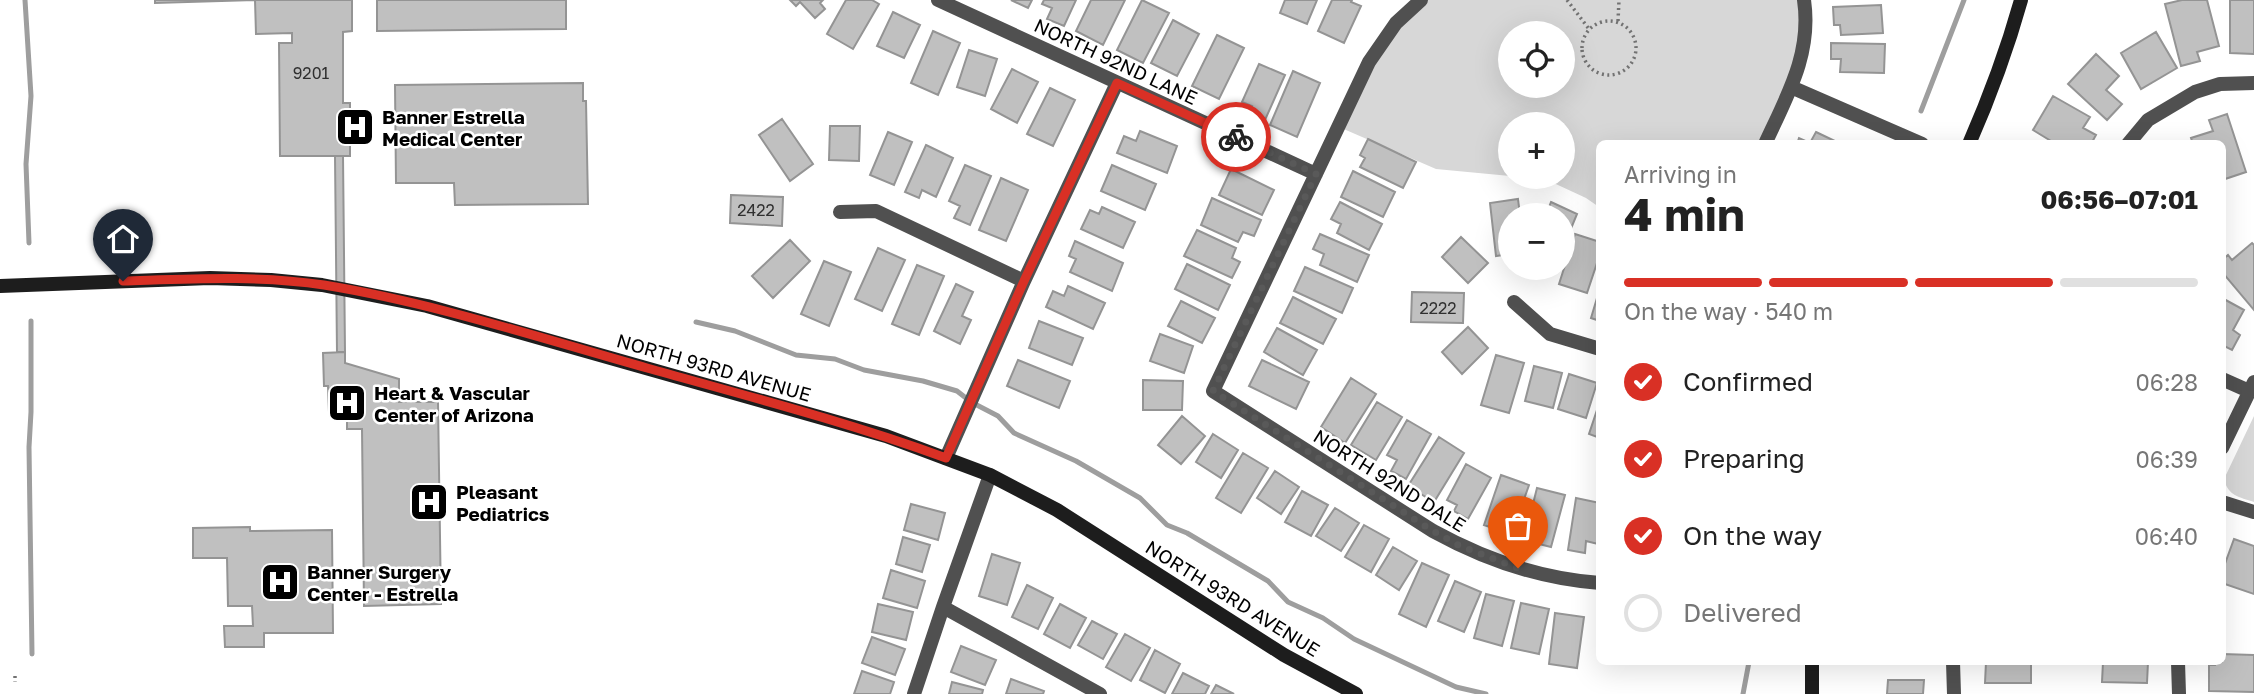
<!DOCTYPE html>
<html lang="en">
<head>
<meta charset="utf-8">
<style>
	body { margin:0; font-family:"Golos Text",sans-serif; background:#f6f6f6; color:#222; height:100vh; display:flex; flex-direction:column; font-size:26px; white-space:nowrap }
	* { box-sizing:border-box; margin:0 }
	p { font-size:23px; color:#767676 }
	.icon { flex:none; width:38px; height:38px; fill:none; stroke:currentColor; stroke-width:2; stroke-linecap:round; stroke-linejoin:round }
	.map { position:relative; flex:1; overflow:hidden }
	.drawer { position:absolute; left:1596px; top:140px; width:630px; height:525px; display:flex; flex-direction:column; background:#fff; border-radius:10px; box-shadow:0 7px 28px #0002 }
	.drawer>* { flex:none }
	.buttons { position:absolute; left:1498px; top:21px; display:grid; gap:14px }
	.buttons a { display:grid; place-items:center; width:77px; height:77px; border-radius:50%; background:#fff; box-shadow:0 7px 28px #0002; font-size:35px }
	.pin { position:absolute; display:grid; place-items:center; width:60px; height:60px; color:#fff; margin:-72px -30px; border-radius:50% 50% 50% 0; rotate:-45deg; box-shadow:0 0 7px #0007 }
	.pin .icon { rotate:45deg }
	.courier { position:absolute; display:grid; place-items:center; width:70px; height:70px; margin:-35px; border:5px solid #d93025; border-radius:50%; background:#fff; color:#222; box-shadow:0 2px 9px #0007 }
	.headline em { font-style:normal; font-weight:700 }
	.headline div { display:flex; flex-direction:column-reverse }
	.headline { display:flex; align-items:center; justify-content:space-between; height:119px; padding:0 28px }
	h1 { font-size:46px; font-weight:700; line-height:52px }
	.bar { display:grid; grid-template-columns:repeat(4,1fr); gap:10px 7px; align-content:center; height:84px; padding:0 28px }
	.bar i { height:9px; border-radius:5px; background:#e0e0e0 }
	.bar .active { background:#d93025 }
	.bar p { grid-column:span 4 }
	ol { padding:0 28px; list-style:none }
	li { display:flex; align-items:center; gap:21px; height:77px }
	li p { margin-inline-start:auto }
	li .icon { padding:7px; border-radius:50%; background:#d93025; color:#fff; stroke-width:4 }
	li:last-child { color:#767676 }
	li i { width:38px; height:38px; border:4px solid #e0e0e0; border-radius:50% }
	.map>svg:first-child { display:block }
</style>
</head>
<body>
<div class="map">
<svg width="2254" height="694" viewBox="0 0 2254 694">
	<rect width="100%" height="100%" fill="#fff"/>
	<path fill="#d7d7d7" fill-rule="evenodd" d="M1421,0H1804L1806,34L1765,143L1600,144L1599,207L1586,198L1545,179L1517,177H1563V124H1510V176L1436,169L1339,127L1369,62ZM1510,33H1563V86H1510Z
		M2254,416V502C2239,497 2228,496 2224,479Z"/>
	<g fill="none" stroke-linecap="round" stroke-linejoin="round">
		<path stroke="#9e9e9e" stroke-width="5" d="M25,0L31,96L26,164L29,243
			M1921,111L1964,0
			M31,321V412L29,447L32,654
			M696,322L735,331L796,355L835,359L864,370L923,381L957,391L971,402L998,416L1014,433L1076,461L1140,498L1167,525L1187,533L1268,581L1288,602L1323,618L1354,639L1456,687L1486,694
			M1734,662H1749
			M1743,694L1749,662"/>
	</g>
	<path fill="#c0c0c0" stroke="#949494" stroke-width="2" d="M155,0H352V31L343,32V103H350V156H280L279,43H292V33L256,34L255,0L155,3Z
		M377,0H566V29L377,31Z
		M790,0H823L820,3L825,9L815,18L800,2L796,6Z
		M846,0H872L879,4L853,49L827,34Z
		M1011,0H1032L1028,8Z
		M1044,0H1076L1064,26L1047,19L1052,8L1042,4Z
		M1091,0H1125L1103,45L1076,31Z
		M1142,0L1169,13L1143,63L1117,50Z
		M1285,0H1317L1307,24L1280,13Z
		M1332,0H1352L1351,2L1361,6L1344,43L1318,31Z
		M2182,0H2207L2219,46L2197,52L2200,61L2181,66L2165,4Z
		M2230,0H2254V54L2230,53Z
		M1881,5L1883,33L1841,35L1840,25H1834L1833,7Z
		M893,12L920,25L904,58L877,46Z
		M1173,20L1199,34L1177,76L1151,63Z
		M933,31L960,43L938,95L911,83Z
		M2156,32L2177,68L2141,89L2121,53Z
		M1217,35L1244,48L1219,99L1192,86Z
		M1831,43L1885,44L1884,73L1840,72L1841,59H1831Z
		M969,50L997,59L985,96L957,87Z
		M2096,54L2119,76L2106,90L2122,104L2107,120L2068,84Z
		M1259,64L1285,75L1265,120L1249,113L1252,106L1242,102Z
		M1012,69L1038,82L1017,123L991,109Z
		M1293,71L1320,83L1297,137L1270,125Z
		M583,83V101H586L588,204L455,205L454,183H396L395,85Z
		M1050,88L1075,100L1053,146L1027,134Z
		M2053,96L2090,117L2083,128L2096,135L2091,144H2056L2033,130Z
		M2227,114L2246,172L2222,180V144H2193L2191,138L2213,131L2209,120Z
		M782,119L813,164L790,181L759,135Z
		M830,126H860L859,161L829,160Z
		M1140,131L1177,146L1167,173L1117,153L1124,136L1136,141Z
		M888,132L912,142L894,185L870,175Z
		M1816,132L1841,144H1797L1799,138L1810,143Z
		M1368,139L1416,162L1403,188L1360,167L1365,158L1360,155Z
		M926,145L953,158L936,197L922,190L919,198L905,192Z
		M335,156H343L345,352H337Z
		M965,165L991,176L970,225L954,218L960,206L949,201Z
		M1112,165L1156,184L1145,210L1101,191Z
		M1231,169L1274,190L1262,215L1219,195Z
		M1353,171L1395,192L1383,217L1341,197Z
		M1001,178L1028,190L1006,241L979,230Z
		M731,195L783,197L782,226L730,223Z
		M1212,198L1261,220L1254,236L1243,232L1238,242L1201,225Z
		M1518,199L1520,215H1510V254L1496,256L1490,203Z
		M1340,202L1382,224L1369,250L1337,233L1341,224L1331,219Z
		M1551,202L1577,214L1563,248V215H1546Z
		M1102,207L1135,222L1123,248L1081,229L1090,210L1099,214Z
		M1197,230L1236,248L1232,258L1240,262L1232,278L1184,256Z
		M1320,234L1369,255L1357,282L1320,265L1324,254L1313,249Z
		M1575,234L1600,242V254L1587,293L1559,284Z
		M1461,237L1488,263L1468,283L1442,257Z
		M790,240L810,261L773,298L752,276Z
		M1075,241L1123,263L1112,291L1070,272L1076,259L1069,256Z
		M2252,243L2254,245V310L2222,272V260L2228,255L2232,260Z
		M878,248L905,260L882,311L855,299Z
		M824,261L851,272L829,326L801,314Z
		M1187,264L1230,285L1218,310L1175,289Z
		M917,265L944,276L919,335L892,324Z
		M1305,267L1353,288L1342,313L1294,291Z
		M956,284L973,292L962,316L971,320L960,344L934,331Z
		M1068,286L1105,303L1093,329L1046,307L1053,291L1064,296Z
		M1600,288V321L1591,318Z
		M1412,292L1464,293L1463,323L1411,322Z
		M1293,297L1336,319L1323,344L1280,323Z
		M2222,298L2244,310L2233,330L2240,335L2232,350L2222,345Z
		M1181,301L1215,318L1202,343L1168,326Z
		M1039,321L1083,338L1072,365L1029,348Z
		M1468,327L1488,348L1462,374L1442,352Z
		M1277,328L1317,350L1303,375L1264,352Z
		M1160,334L1193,346L1184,373L1150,361Z
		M345,352V363L399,379V402H438L441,604L364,606L362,429H347V412H329L328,386H324L323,353Z
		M1496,355L1524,363L1509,413L1481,405Z
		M1018,360L1070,381L1059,408L1007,386Z
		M1262,360L1309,382L1296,409L1249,386Z
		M1534,366L1562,373L1553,408L1525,401Z
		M1569,374L1597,383L1586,418L1558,409Z
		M1351,378L1376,394L1345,443L1321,427Z
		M1143,380L1183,381L1182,410H1143Z
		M1600,401V438L1589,434Z
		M1377,402L1402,417L1376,460L1351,445Z
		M1182,416L1205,436L1181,464L1158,445Z
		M1407,420L1431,434L1406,479L1391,471L1397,460L1387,455Z
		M1213,434L1238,450L1221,478L1196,462Z
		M1439,437L1464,453L1434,502L1408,486Z
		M1243,453L1268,468L1241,513L1216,498Z
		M1466,464L1491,478L1468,519L1454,511L1457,505L1447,500Z
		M1275,471L1299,487L1281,514L1257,498Z
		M1501,475L1529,485L1515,525L1502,521L1499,530L1484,525Z
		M1537,488L1565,495L1551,547L1535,543L1538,531L1527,528Z
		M1302,491L1328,505L1311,536L1285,522Z
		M1576,498L1600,503L1598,544L1586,541L1585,553L1568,550Z
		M911,504L945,513L938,540L904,530Z
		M1335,508L1359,523L1341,551L1316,536Z
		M1364,525L1389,539L1371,572L1345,557Z
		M250,527V531L332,530L333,633H264V647H225L224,626H253L252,606H228L227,558H193V528Z
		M903,537L930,545L922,572L896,564Z
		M2234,539L2254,546V594L2222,583V572Z
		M1393,547L1417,561L1399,590L1376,575Z
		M992,554L1020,563L1007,605L979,596Z
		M1422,563L1449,575L1426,627L1399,614Z
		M891,570L925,581L917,608L883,598Z
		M1455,581L1481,592L1464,632L1438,621Z
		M1027,585L1053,598L1038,629L1012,617Z
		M1486,594L1514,601L1502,646L1474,638Z
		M1521,603L1549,609L1539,654L1511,648Z
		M878,604L913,612L906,640L872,632Z
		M1060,604L1086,618L1070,648L1044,634Z
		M1555,613L1584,617L1577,668L1549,664Z
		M1092,621L1117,634L1103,659L1078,645Z
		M1125,634L1150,648L1131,681L1106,667Z
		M872,637L905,649L895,675L862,663Z
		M961,646L996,660L985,685L951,672Z
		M1155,650L1180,664L1165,693L1140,680Z
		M2222,654L2254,655V692L2209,691V665H2215V662H2222Z
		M1881,662H1923V664H1881Z
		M1986,662H2031V683H1985Z
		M2103,662H2148L2147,683L2102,682Z
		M862,671L894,682L890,694H854Z
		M1183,673L1209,686L1205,694H1172Z
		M1011,679L1044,691L1043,694H1006Z
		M1888,680H1924L1923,694H1887Z
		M952,682L983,690L982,694H949Z
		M1216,685L1234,694H1211Z"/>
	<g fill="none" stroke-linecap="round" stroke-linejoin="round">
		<path stroke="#727272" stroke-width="3.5" stroke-dasharray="2 3.5" stroke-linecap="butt" d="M1567,0L1589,29
			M1582 48a27 27 0 1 1 54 0a27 27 0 1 1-54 0Z
			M1618,21L1619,0
			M15,676V682"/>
		<path stroke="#505050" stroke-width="14" d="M938,0L1316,174
			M1421,0L1396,23L1369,62L1213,391L1433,531C1484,559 1541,579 1600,583
			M1791,87L1922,144
			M1765,144C1787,96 1812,54 1804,0
			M2128,144L2148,120L2195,92L2220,84L2254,83
			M840,212L876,211L1024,281
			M1514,302L1550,334L1600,349
			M2222,379L2249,391
			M2222,448L2254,382
			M946,458L1024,281L1117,83
			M2222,502L2254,512
			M943,607L1100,694
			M1953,662L1954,694
			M2178,662L2179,694
			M914,694L943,607L990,475"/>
		<path stroke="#1d1d1d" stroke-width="14" d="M1969,144C1990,96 2007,50 2021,0
			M0,286L210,278L271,280L322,285L427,306L886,436L990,475L1057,510L1284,655L1356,694
			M1812,694V662"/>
	</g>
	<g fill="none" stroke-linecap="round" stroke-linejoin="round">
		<path stroke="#595959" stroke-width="7" stroke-dasharray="0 12.6" d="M1236,137L1316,174L1213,391L1433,531L1460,546L1518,568"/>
		<path stroke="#d93025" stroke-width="9" d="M123,281C190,279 258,275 324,285C434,303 540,338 647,368C747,396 848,422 946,458L1024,281L1117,83L1236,137"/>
	</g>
	<defs>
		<symbol id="hospital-square" viewBox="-11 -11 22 22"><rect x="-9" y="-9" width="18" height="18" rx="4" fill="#000" stroke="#fff"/><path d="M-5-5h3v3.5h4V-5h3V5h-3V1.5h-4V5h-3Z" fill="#fff"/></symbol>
	</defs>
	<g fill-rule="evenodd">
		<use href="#hospital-square" x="333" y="105" width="44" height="44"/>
		<use href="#hospital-square" x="325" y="381" width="44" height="44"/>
		<use href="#hospital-square" x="407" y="480" width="44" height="44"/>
		<use href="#hospital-square" x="258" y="560" width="44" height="44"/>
	</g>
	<g text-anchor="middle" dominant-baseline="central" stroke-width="5" stroke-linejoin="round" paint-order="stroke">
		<g font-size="16" fill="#303030">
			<text x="311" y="73">9201</text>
			<text x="756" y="210">2422</text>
			<text x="1438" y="308">2222</text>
		</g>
		<g font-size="19" fill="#000" stroke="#fff">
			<text transform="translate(1116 61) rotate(25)">NORTH 92ND LANE</text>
			<text transform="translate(714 367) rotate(16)">NORTH 93RD AVENUE</text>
			<text transform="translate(1390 480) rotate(32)">NORTH 92ND DALE</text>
			<text transform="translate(1233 598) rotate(32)">NORTH 93RD AVENUE</text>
		</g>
		<g font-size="19" font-weight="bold" fill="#000" stroke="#fff" text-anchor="start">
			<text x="382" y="116">Banner Estrella<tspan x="382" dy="22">Medical Center</tspan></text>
			<text x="374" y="392">Heart &amp; Vascular<tspan x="374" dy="22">Center of Arizona</tspan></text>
			<text x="456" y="491">Pleasant<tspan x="456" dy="22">Pediatrics</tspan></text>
			<text x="307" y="571">Banner Surgery<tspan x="307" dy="22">Center - Estrella</tspan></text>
		</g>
	</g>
</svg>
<div class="buttons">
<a><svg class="icon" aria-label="locate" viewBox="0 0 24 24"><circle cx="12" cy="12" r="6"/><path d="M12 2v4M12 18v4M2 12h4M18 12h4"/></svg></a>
<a>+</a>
<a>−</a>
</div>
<div class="pin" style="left:1518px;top:568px;background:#ea580c"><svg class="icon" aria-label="bag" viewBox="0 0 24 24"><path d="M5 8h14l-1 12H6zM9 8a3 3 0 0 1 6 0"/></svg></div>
<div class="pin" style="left:123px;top:281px;background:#1f2937"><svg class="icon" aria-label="home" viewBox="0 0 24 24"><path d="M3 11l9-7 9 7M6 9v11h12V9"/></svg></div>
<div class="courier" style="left:1236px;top:137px"><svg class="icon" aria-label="bike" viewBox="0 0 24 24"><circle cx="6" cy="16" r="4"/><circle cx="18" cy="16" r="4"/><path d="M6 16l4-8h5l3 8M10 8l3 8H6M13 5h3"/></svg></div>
<section class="drawer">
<div class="headline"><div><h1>4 min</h1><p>Arriving in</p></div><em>06:56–07:01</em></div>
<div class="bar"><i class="active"></i><i class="active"></i><i class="active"></i><i></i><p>On the way · 540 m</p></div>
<ol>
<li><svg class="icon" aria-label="check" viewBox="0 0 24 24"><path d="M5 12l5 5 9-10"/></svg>Confirmed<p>06:28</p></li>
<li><svg class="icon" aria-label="check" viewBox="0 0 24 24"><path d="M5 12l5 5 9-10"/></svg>Preparing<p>06:39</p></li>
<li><svg class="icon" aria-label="check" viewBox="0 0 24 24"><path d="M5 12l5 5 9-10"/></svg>On the way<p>06:40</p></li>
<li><i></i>Delivered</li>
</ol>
</section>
</div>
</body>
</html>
